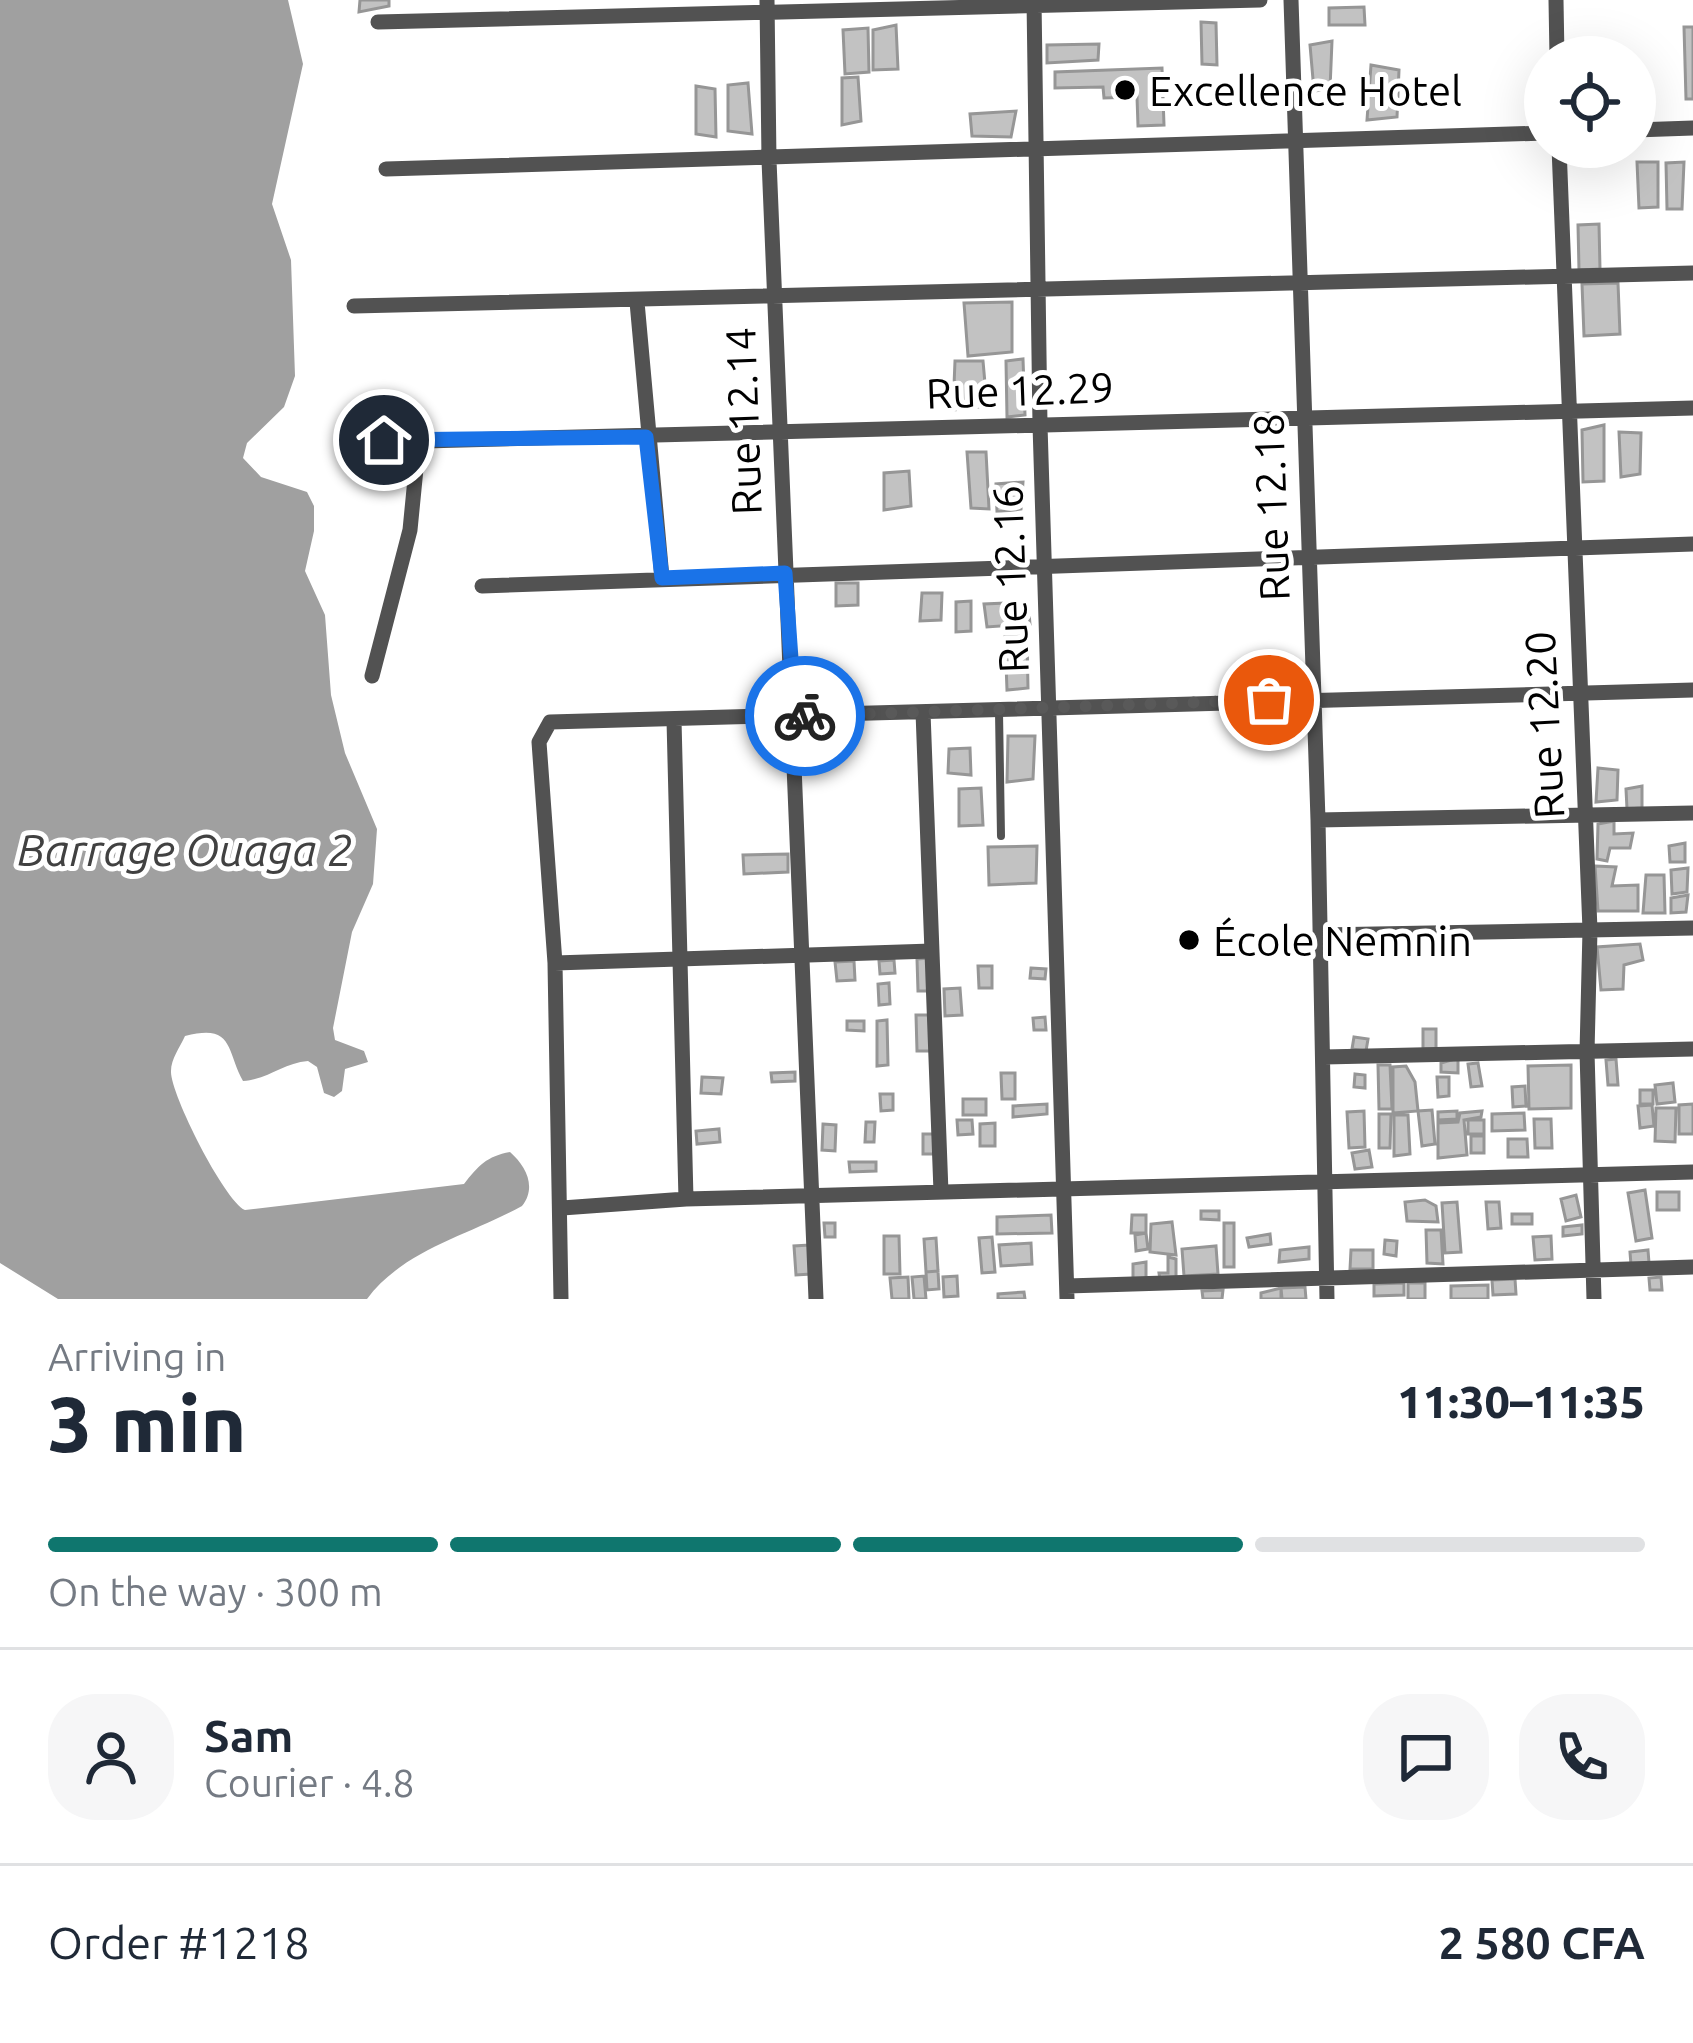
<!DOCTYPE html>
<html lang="en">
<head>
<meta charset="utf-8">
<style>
	body { margin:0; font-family:Ubuntu,sans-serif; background:#f6f6f7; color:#1f2937; height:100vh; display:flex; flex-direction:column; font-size:45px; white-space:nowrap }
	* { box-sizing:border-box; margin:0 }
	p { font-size:39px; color:#747a83 }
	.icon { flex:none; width:66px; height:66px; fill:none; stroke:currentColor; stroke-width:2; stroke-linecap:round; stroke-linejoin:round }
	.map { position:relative; height:1299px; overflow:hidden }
	.panel { display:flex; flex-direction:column; background:#fff; flex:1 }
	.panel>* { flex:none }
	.fabs { position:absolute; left:1524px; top:36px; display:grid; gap:24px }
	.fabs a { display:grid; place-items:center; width:132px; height:132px; border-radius:50%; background:#fff; box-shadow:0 12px 48px #0002; font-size:60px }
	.pin { position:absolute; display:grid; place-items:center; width:102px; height:102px; color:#fff; margin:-51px; border:6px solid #fff; border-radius:50%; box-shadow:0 3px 12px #0007 }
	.courier { position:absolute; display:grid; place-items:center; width:120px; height:120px; margin:-60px; border:9px solid #1a73e8; border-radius:50%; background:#fff; color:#222; box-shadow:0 3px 15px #0007 }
	.summary em { font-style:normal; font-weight:800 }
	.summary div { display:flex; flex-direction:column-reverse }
	.summary { display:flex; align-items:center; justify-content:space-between; height:204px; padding:0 48px }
	h1 { font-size:78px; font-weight:800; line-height:90px }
	.bar { display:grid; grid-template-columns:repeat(4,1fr); gap:18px 12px; align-content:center; height:144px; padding:0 48px }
	.bar i { height:15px; border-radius:9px; background:#e0e1e3 }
	.bar .current { background:#0f766e }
	.bar p { grid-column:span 4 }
	.line { display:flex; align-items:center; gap:30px; padding:0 48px; border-top:3px solid #e0e1e3 }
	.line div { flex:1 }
	.round { display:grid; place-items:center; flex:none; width:126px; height:126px; border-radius:48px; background:#f6f6f7 }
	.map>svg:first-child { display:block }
</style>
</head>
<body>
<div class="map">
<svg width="1693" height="1299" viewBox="0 0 1693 1299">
	<rect width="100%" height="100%" fill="#fff"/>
	<path fill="#a0a0a0" d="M0,0H288L303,64L272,204L291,260L295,376L284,407L247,443L243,458L261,477L307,492L314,506V531L305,571L325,615L331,695L345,753L377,829L373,884L352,932L333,1028L335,1040L364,1051L368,1062L345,1069L342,1091L334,1097L324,1093L317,1067L308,1061C283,1063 269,1079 243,1081C226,1050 234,1023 185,1036C180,1047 171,1059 171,1071C170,1093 224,1200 245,1210L464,1184C478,1166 487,1156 510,1152C526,1166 537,1187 522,1206C470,1235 403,1250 367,1299H58L0,1263Z"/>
	<path fill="#c2c2c2" stroke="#969696" stroke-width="3" d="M360,0H389V6L359,12Z
		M1364,7L1365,25H1329V8Z
		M1201,22L1216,23L1217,65L1202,64Z
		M896,25L898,69L873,70V30Z
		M1684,27H1693V99H1686Z
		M868,28L869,72L845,74L843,30Z
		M1332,41L1330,89L1314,91L1310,45Z
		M1099,44L1098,60L1047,63V45Z
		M1371,65L1399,70L1397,117L1367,120Z
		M1162,68L1164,125L1138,126L1137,97L1104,98L1103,87L1055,88V72Z
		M858,77L861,121L842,125V78Z
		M748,83L752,134L728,131V85Z
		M696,86L715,89L716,137L696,134Z
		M1016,111L1011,137L972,136L970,114Z
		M1637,162H1658V207L1639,208Z
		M1684,162L1682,209H1667L1666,163Z
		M1599,224L1600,269L1579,270L1578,225Z
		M1618,283L1620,334L1584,336L1582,284Z
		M1012,302V352L968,356L964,303Z
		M1023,359L1025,415L1007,417L1006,361Z
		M955,361H983L987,406L953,410Z
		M1604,425V481L1583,482L1582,430Z
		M1619,432L1641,433L1640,474L1621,477Z
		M967,452H986L989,509L971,508Z
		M909,471L911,506L884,510V473Z
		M1023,482L1021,509L997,512L996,484Z
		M836,583H858V605L836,606Z
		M922,593H942L941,620L920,621Z
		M971,601V631L956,632V602Z
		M1028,602L1030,624L987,627L984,604Z
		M1027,636L1028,688L1007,690L1005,637Z
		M1008,736H1035L1033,779L1007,782Z
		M970,748L971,775L948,773L949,749Z
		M1598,768L1618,770L1617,800L1596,802Z
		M1642,786V808L1627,809L1626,789Z
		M981,788L983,825L959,826V789Z
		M1614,821V834L1633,833L1630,848H1610L1607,861L1597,859L1598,824Z
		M1685,843V862H1670L1669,846Z
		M1037,846L1036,883L989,885L988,847Z
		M788,854V872L744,874L743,855Z
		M1595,866L1616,867L1612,886L1638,885V911H1598Z
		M1688,868L1687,892L1672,894L1671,870Z
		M1646,875H1664L1665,913H1643Z
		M1688,895L1686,912L1671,913V898Z
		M1640,944L1643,960L1624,965L1623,989L1601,990L1597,947Z
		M930,958L932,991H918L917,959Z
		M894,960L895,973L880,974L879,961Z
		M854,961L855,980L837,981L835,962Z
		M978,966H992V988H979Z
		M1031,968L1046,969L1045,979L1030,978Z
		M889,983L890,1004L879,1005L878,984Z
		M960,988L962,1015L945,1016L944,989Z
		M916,1015H931V1051H917Z
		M1045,1017L1046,1030H1034L1033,1018Z
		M887,1020L888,1065L877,1066V1021Z
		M847,1021H864V1031L847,1030Z
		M1423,1029H1436V1049H1423Z
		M1354,1037L1368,1039L1366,1051L1352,1049Z
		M1458,1058V1073L1441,1072V1063Z
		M1616,1059L1618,1085H1608L1606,1060Z
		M1478,1063L1482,1086L1471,1087L1468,1064Z
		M1378,1065H1390L1392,1109H1379Z
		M1571,1065V1108L1529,1109L1528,1066Z
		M1406,1066L1415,1082L1418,1111L1393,1113V1067Z
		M795,1072V1081L772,1082L771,1073Z
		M1001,1073H1015V1099H1002Z
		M1355,1074L1365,1075V1088L1354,1087Z
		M702,1077L723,1078L721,1094L701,1093Z
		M1437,1077H1449V1096L1438,1097Z
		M1673,1083L1675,1102L1657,1104L1655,1085Z
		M1525,1086L1526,1106L1513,1107L1512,1087Z
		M1640,1090H1653V1104H1640Z
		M880,1094H893V1110L881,1111Z
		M963,1099H986V1115H963Z
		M1047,1104V1114L1013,1117V1106Z
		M1693,1104V1134H1679V1105Z
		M1652,1105L1654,1126L1640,1128L1638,1106Z
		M1656,1108H1676L1675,1142L1655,1141Z
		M1432,1110L1435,1144L1422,1146L1418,1111Z
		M1364,1111L1365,1147L1349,1148L1347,1112Z
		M1457,1111V1119L1438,1120V1112Z
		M1482,1111L1481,1117L1464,1120L1467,1155L1438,1158V1123L1458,1122L1460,1113Z
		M1524,1113L1525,1130L1492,1131V1114Z
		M1379,1114H1391L1390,1148H1379Z
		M1394,1115H1408L1410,1154L1394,1156Z
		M1534,1119H1551L1552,1148H1535Z
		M957,1120H972L973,1134L958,1135Z
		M1468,1120H1484V1134H1468Z
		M866,1122H875L874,1142H865Z
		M995,1123V1146H980V1124Z
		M823,1124L836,1125L835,1151L822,1150Z
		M719,1129L720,1142L697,1144L696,1131Z
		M923,1134H935L936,1154H923Z
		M1471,1136H1484V1153H1471Z
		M1508,1139H1527L1528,1157H1508Z
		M1369,1150L1372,1167L1355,1169L1352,1153Z
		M849,1162H876V1171L850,1172Z
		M1645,1190L1652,1238L1636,1241L1628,1193Z
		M1657,1192H1679V1210H1657Z
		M1576,1195L1581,1217L1566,1221L1561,1199Z
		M1425,1200L1436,1206L1438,1222L1407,1221L1405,1202Z
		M1457,1202L1461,1252L1445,1253L1442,1203Z
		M1486,1202H1499L1501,1228L1488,1229Z
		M1201,1211H1219V1220L1201,1219Z
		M1512,1214H1532V1224H1512Z
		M1051,1215L1052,1233L997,1234V1217Z
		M1132,1215H1146V1233H1131Z
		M1172,1222L1176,1255L1150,1252L1151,1224Z
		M824,1223H835V1237H825Z
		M1224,1223H1234V1267H1224Z
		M1582,1225V1234L1563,1236V1227Z
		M1426,1230H1441L1443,1264L1427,1263Z
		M1146,1233L1148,1249L1136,1251L1135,1235Z
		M1270,1234L1271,1244L1249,1247L1247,1238Z
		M884,1236H899L900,1274H884Z
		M1551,1236L1552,1259L1535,1260L1533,1237Z
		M992,1237L995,1272L982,1273L979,1238Z
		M936,1238L938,1271L926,1272L924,1239Z
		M1385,1240L1397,1241L1396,1256L1384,1254Z
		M1031,1243L1032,1264L1001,1266L999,1245Z
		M809,1245L811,1274L796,1275L794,1246Z
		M1216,1246L1218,1274L1184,1276L1182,1249Z
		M1309,1247V1259L1279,1262L1280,1250Z
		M1351,1250H1373V1269H1350Z
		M1648,1250L1649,1263L1631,1265L1630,1252Z
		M1168,1257L1176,1259V1279L1160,1280L1159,1273H1168Z
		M1146,1262V1279L1133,1280V1264Z
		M938,1271L939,1289L927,1290L926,1272Z
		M924,1276L926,1299H914L912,1277Z
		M957,1276L958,1296L944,1297L943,1277Z
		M908,1277L909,1299H892L890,1278Z
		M1661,1277L1662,1290H1650L1649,1278Z
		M1515,1279L1516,1294L1493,1295L1492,1280Z
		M1404,1283V1295L1374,1296V1284Z
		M1408,1283H1425V1299H1408Z
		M1488,1285V1299H1451V1286Z
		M1305,1287L1306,1299H1282L1281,1288Z
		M1281,1288V1299H1261V1293Z
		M1223,1290L1222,1299H1203L1202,1291Z
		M1024,1292L1025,1299H998V1294Z"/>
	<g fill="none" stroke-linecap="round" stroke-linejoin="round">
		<path stroke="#525252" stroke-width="8" d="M999,712L1001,836"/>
		<path stroke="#525252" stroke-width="15" d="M767,0L769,160L816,1299
			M1034,0L1040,425L1067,1299
			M1291,0L1318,820L1327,1299
			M1556,0L1557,57
			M378,22L1260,0
			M1635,130L1693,128
			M1559,147L1590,930L1587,1052L1594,1299
			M386,169L1545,133
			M637,302L662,578
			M354,306L1693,273
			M349,443L1693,408
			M482,586L1693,544
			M372,676L410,530L419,438
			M923,712L941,1192
			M674,720L686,1199
			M1318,820L1693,813
			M1321,935L1693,928
			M555,963L932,951
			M1324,1057L1693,1049
			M562,1208L686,1199L1693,1172
			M1067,1286L1693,1267
			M561,1299L555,963L539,742L550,722L1693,690"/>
	</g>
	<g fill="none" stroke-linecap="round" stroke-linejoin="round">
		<path stroke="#595959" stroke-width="12" stroke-dasharray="0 21.6" d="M805,716L1269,700"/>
		<path stroke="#1a73e8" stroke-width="15" d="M384,440L646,437L662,578L785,573L795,716H805"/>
	</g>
	<g fill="#000" stroke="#fff" stroke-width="4.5">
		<circle cx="1125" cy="90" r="12"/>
		<circle cx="1189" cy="940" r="12"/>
	</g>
	<g text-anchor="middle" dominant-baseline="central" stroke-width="10" stroke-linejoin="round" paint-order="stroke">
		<g font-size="42" fill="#000" stroke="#fff" text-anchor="start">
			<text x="1149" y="90">Excellence Hotel</text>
			<text x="1213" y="940">École Nemnin</text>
		</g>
		<g font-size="42" fill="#000" stroke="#fff">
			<text transform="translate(1020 390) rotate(-2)">Rue 12.29</text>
			<text transform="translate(743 421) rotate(-92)">Rue 12.14</text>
			<text transform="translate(1271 507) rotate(-92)">Rue 12.18</text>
			<text transform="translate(1010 579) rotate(-92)">Rue 12.16</text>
			<text transform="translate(1544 725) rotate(-93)">Rue 12.20</text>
		</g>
		<g font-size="45" font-style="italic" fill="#414141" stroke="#fff">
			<text x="185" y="849">Barrage Ouaga 2</text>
		</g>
	</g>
</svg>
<div class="fabs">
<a><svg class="icon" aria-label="locate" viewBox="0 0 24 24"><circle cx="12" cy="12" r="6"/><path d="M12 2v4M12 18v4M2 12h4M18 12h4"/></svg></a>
</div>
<div class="pin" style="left:1269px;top:700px;background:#ea580c"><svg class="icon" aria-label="bag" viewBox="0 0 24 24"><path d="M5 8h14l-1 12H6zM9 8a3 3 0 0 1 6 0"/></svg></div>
<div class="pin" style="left:384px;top:440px;background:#1f2937"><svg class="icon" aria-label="home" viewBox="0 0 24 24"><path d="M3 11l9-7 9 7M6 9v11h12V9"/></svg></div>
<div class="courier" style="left:805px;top:716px"><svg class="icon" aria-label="bike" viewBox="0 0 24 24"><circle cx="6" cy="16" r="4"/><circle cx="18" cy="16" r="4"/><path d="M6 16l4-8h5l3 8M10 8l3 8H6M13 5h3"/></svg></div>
</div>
<section class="panel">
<div class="summary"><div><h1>3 min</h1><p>Arriving in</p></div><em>11:30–11:35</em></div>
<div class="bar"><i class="current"></i><i class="current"></i><i class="current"></i><i></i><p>On the way · 300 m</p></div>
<div class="line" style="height:216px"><a class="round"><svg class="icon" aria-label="person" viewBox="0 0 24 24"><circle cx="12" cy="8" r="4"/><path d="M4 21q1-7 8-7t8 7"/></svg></a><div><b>Sam</b><p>Courier · 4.8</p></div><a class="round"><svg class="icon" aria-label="chat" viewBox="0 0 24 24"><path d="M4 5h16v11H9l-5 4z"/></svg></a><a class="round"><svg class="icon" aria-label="phone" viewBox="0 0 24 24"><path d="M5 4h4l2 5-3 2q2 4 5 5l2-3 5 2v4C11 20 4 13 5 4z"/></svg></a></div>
<div class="line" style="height:156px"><div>Order #1218</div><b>2 580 CFA</b></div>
</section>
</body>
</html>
